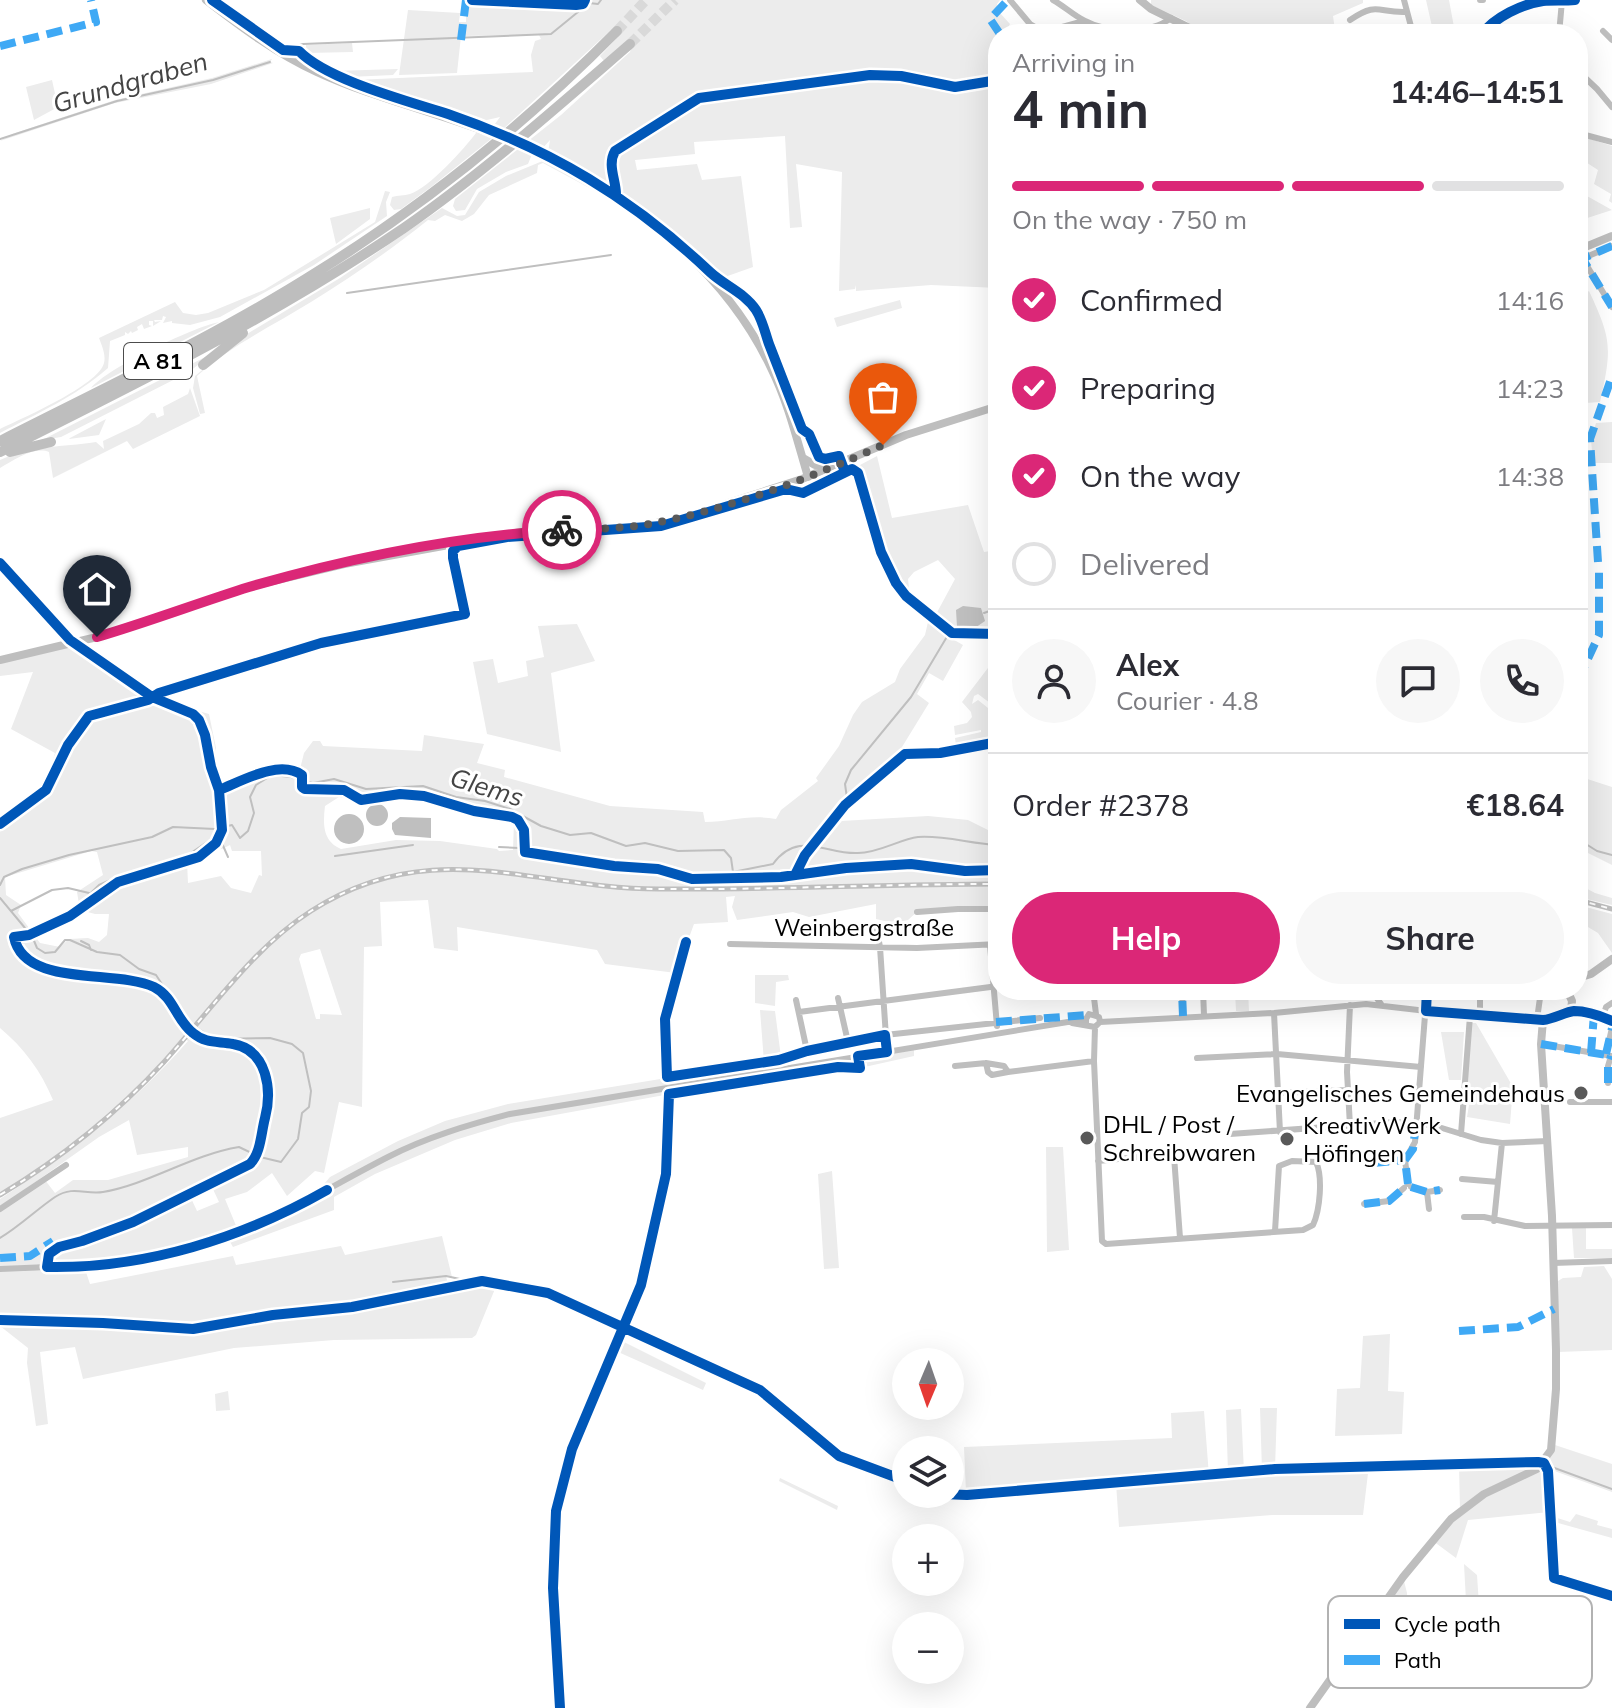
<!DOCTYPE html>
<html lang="en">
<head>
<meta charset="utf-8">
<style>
	body { margin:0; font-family:Mulish,sans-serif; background:#f7f7f7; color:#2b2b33; height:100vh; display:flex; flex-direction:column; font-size:30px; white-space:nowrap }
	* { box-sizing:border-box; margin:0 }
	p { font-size:26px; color:#7c7c81 }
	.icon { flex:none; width:44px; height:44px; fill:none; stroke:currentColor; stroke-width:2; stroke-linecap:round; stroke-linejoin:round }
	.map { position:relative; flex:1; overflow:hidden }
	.details { position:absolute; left:988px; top:24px; width:600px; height:976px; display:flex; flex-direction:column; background:#fff; border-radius:32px; box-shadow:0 8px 32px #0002 }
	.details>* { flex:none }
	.needle { width:52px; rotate:182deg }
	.controls { position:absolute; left:892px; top:1348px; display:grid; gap:16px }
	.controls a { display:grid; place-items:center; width:72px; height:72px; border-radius:50%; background:#fff; box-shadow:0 8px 32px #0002; font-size:40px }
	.pin { position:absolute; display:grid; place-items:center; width:68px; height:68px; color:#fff; margin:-82px -34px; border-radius:50% 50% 50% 0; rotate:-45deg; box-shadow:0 0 8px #0007 }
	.pin .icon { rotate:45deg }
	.courier { position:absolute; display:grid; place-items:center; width:80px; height:80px; margin:-40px; border:6px solid #db2777; border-radius:50%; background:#fff; color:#222; box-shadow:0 2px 10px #0007 }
	.headline em { font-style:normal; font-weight:700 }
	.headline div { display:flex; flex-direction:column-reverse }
	.headline { display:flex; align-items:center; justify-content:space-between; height:136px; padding:0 24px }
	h1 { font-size:52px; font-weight:700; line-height:60px }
	.bar { display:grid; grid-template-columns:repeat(4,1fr); gap:12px 8px; align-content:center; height:96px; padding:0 24px }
	.bar i { height:10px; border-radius:6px; background:#e1e1e2 }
	.bar .selected { background:#db2777 }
	.bar p { grid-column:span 4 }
	.line { display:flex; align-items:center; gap:20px; padding:0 24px; border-top:2px solid #e1e1e2 }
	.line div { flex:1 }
	.round { display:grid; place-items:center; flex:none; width:84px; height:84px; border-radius:42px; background:#f7f7f7 }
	ol { padding:0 24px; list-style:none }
	li { display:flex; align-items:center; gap:24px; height:88px }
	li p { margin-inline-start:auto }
	li .icon { padding:8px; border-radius:50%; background:#db2777; color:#fff; stroke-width:4 }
	li:last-child { color:#7c7c81 }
	li i { width:44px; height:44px; border:4px solid #e1e1e2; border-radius:50% }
	.cta { display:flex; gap:16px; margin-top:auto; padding:16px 24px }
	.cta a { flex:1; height:92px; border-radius:48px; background:#db2777; color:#fff; font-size:32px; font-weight:700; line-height:92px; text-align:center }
	.cta a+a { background:#f7f7f7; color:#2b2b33 }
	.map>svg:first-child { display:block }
</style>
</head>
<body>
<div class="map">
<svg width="1612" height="1708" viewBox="0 0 1612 1708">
	<rect width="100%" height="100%" fill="#fff"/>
	<path fill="#ececec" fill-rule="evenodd" d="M466,0H514V3L540,4L542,0H570L569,6L583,4L584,0H1000L997,4L1000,13L1010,24L1004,34H998V288L931,285L856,291V285L855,289L839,291L842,172L796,164L802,227L790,228L785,136L694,142L695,154L635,160L637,170L697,164L702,180L741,176L753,267L722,278C667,231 613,185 548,153L550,140L541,150L529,145L523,150L532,154L528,164L506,172L477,189L465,210L456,211L453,206L455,199L561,115L630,52L631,49L623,44L604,61L600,56L618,37L611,30L501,131L431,187L401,209L394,210L390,205L392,197C398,195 404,196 410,194C429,188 464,149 476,133L496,131L492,128L500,117L487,120L481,125L356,82L355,80L533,72L531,55L535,41L541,39L539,35L461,36L457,73L399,75L408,10L460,13L459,22H466Z
		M1151,0H1363V3L1333,16L1335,30L1323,34H1204L1186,21L1151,5Z
		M1426,0H1449L1454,27L1433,31Z
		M352,43L353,52L306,53V45Z
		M272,59L270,62L273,63L211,84L115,103L0,141L12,134L115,100L212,78Z
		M398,69L393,75L349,77L334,71Z
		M52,80L58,107L34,120L26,87Z
		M1578,135L1612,146V203L1609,201L1611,194L1594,184L1598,170L1578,157Z
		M545,160L610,198V199L543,163L538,165L537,173L489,195L474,214L462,221L445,215L435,221L428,220C391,250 351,277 311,302C272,326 232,345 197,376L205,413L200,414L193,388L195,376L242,337L340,278L442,208L457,216L465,215L479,192L506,176Z
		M385,191L390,192L386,202L387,216L314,265L220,317L190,325L172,323V321L163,323L166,317L163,316L162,320H154L155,322L161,321L153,326V321H149V325L152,326L144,329L142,324L137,327L138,330L132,333L131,331L128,334L125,332V335L110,341L108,368C75,397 38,413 0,433V429C21,419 99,385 104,363C106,355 102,346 99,338L175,302L183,313L196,315L208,313L264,290L375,222Z
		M1578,191L1612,210L1578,221Z
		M370,208V219L336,244L330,218Z
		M1589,291C1612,340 1612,348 1600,402L1585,403L1578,382V299Z
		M900,300L902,308L837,327L834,318Z
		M219,322L91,388C108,368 191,328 219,322Z
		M213,353L189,372L61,437L42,440Z
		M190,388L200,416L133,449L127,441L53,478L49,452C34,446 14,460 0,468V460C36,444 60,448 96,442L104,449L103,441L139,424L151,413H155L157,418L164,415L163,407L188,394Z
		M106,419L99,435L69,439L70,438Z
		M1612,422V463H1593L1591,439L1596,423Z
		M877,456L892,518L968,505L984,552L998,550V632C974,629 954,639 934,618L955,579L938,560L914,572L908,579L910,598C882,565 865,509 860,465Z
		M928,622L950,634L949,637L963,645L943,681L929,673L917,694L929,703L902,747L905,754L881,772L878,770L848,802L841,821L928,816L968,820L998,835V908L919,910L908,920L893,923L876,919V904L809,917L793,912L737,920L732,907L735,896L726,897L728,922L694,924L676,973L605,964L597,950L457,927L458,951L434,948L428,900L380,902L382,946L364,947L362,1107L339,1102L324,1173L315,1171L287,1196L272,1173L247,1192L225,1199L237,1228C184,1250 105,1269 48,1261L47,1267L84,1266L90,1284L233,1256L236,1265L341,1246L345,1255L442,1236L452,1277L446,1276L449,1289L476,1281L497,1284L476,1335L472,1338L334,1340L234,1348L83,1379L75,1347L40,1352L48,1424L36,1426L27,1363L28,1348L0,1326V1211L45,1180L55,1193L73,1180H108L188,1157V1147L137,1155L129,1120L99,1137L0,1207V1199C69,1154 133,1104 188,1041L185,1039L181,1042C126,1099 69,1153 0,1192V1118L53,1100C41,1071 24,1048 0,1028V819C33,797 43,792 55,753L11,729L33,672L0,676V660L77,646L159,700L179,708L174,704L209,714L216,748L212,766L220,805L222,792C244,780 274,762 299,773L304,753L313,741H320L323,746L422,751L424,735L484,744L477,763L505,770L504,777L610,806L703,812L705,822C731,822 748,814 776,819L781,810L818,781L816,778L839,746L853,715L862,702L895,682L900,669L925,635ZM401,796C438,799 473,812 511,819L514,821L513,850L499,851L497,849L440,841L396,840L341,849C322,841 323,823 325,806L339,797L364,803ZM215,842V848L222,849L230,845L232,851H261L262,876L259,875L251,893L231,888L221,876L188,883L187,862ZM91,851L97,852L103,875L77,892L79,904L73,908L95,914H109L107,935L99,942L88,938L69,939L60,947L40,943L18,913L21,905L6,895L5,877ZM320,949L342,1015L320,1014V1019H316L299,959L301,954ZM211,1185L219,1202L197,1211L190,1196Z
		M577,624L595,661L551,673L561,752L487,734L473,662L493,659L498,683L528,676L526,661L544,657L538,626Z
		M998,649V709L978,694L974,696L972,704L978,700L998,716V736L995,740L956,746L955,738L981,732V730L955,735L954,726L967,723L972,717L971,712L962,702L991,664Z
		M1578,776L1612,787V865L1578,848Z
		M1578,884L1595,893L1612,898V905L1578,897Z
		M1578,905L1612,914V953L1598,933L1578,921Z
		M755,975H788L789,980L776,982L775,1006L755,1003Z
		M1235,990H1248L1249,1011H1236Z
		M760,1010L775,1011L781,1057L765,1062V1070L914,1048V1056L860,1068L838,1067L681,1092L511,1123L455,1140L375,1174L334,1197V1210L233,1247L227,1237L327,1190L325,1183L330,1177L398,1141L445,1121L508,1104L764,1062Z
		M1468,1023H1476L1513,1087L1510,1124L1467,1117L1469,1105L1464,1104Z
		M1441,1032H1464L1461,1080H1449Z
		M1046,1147H1063L1069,1250L1047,1252Z
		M832,1171L839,1268L824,1269L818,1174Z
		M1572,1228H1586V1249H1612V1258H1574Z
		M1604,1266L1612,1279V1350L1558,1352V1281L1563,1278L1581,1277L1584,1267Z
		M1390,1334L1388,1391L1404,1392L1402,1434L1335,1436L1337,1389L1360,1388L1363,1336Z
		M620,1340L706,1383L703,1390L616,1351Z
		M228,1391L230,1410L216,1411L215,1394Z
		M1260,1408H1277L1275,1469L1369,1465L1363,1515H1272L1119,1527L1116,1483L966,1493L964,1447L1172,1438L1171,1413L1204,1411L1209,1476L1262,1471Z
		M1241,1409L1244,1472L1228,1473L1226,1410Z
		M1555,1445L1612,1464V1492L1549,1469V1459Z
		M1538,1462L1544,1463L1547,1469L1549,1512L1468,1520L1456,1558L1433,1541L1460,1510L1459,1464Z
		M780,1478L838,1506L837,1510L779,1481Z
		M1576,1514L1598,1521L1597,1525L1612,1529V1538L1551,1521V1516L1570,1522Z
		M1464,1564L1477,1575L1480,1620H1467Z
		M1403,1577L1407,1593L1410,1672L1401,1674L1394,1591Z"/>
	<path fill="#bfbfbf" d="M963,606L981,608L985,621L972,630L957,627L956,610Z
		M366 815a11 11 0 1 1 22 0a11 11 0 1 1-22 0Z
		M334 829a15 15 0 1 1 30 0a15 15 0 1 1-30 0Z
		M400,817L431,818V838L395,835L392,829V823Z"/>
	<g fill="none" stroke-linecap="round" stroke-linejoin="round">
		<path stroke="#bfbfbf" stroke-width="2" d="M293,47L303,44L551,34L589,3L598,4L601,0
			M0,139L117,101L213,80L270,62
			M347,293L611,255
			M984,613L998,608
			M824,830L847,798L845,784L851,770L911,697L948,635
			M1578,839L1597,851L1612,855
			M809,844L808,841H814L821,835
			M499,847L539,849L591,858L648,864L697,875L732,872
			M335,856L413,845
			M0,885L4,877L22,869L69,855L152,837L173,827L215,829L232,825L240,838L248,831L254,813L250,797L256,785L272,775L291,777L313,783L334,779L366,789L423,786L456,797L485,801L510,809L541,826L570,835L591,833L626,846L645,843L678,851L724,850L731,858L733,872L773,864C798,829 827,855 858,853C879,853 900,839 918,837C944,835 972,844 998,845
			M0,898L30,934
			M11,911L52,890L68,888L89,893
			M69,914L99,885L115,878L179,861L213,838L221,841L228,857
			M81,941L89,945L91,950
			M0,1238C20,1226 36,1210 55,1197C74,1185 85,1195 103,1192C149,1184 191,1155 239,1147L260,1157L281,1162L298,1139L302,1113L309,1107L311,1091L303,1053L292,1044L270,1038L215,1039L187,1022L156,975L139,969L120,955L97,952L70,940H65L55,952L45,953L37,948L32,936
			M393,1282L446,1276L469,1281
			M482,1283L494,1285
			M499,1286L554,1298
			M563,1302L618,1327
			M625,1330L761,1392
			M768,1397L799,1424
			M803,1428L842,1459
			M848,1462L889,1477
			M1276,1465L1539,1458
			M1549,1466L1612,1489
			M893,1479L906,1483
			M1121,1484L1269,1472
			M937,1494L954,1498L1113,1484"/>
		<path stroke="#d9d9d9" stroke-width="10" stroke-dasharray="10 5" stroke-linecap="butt" d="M617,31L646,0
			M630,44L675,0"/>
		<path stroke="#bebebe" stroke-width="6" d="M1010,0L1030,24L1044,32L1084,21
			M1053,0C1064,6 1073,15 1085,21C1107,33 1151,34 1171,18
			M1404,0L1413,34
			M1480,0H1483
			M1350,20C1378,1 1377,13 1406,12
			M1603,31L1612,40
			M1559,34L1562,1
			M1578,71L1597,89L1612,107
			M1578,133L1612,142
			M1612,246L1586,257L1584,261L1612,307
			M917,912L958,909H998
			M876,925L880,947L887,1052
			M730,944L917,948L998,944
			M990,945L997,1026
			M1093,990L1096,1014
			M1167,990L1182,992L1183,1016
			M1203,990L1204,1015
			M1371,990L1381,1004
			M1519,990L1540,997
			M1093,991L1122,990
			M838,998L848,1042
			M796,1000L807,1051
			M1350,1005L1347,1072L1350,1126
			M1480,1008V990
			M1571,1010L1594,1014L1612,1021
			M799,1012L998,986
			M1274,1013L1280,1132
			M1603,1017L1606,1007L1612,1003
			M1537,1019L1541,991
			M1100,1022L1274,1013L1366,1004L1470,1016L1543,1020
			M1072,1023L1095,1027L1100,1022L1099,1017L1089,1014L1086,1019V1024
			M1095,1027L1094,1061L1102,1241L1106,1244L1303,1230L1313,1225C1320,1210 1323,1177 1316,1162L1292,1161L1279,1166L1275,1231
			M1541,1044L1612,1056
			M1606,1054L1612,1028
			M785,1056L885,1035L1040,1018
			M1197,1058L1277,1054L1421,1067
			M955,1066L986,1063
			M1008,1072L992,1075L988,1072L986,1063L1004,1066L1008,1072L1094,1061
			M1608,1083V1066L1611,1056
			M1278,1093L1347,1090
			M1570,1102H1612
			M1230,1134L1397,1122L1432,1125L1481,1140L1502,1143L1548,1141
			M1461,1134L1470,1016
			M1098,1161L1169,1154L1174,1156L1180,1238
			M1373,1163L1405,1160
			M1462,1179L1498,1182
			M1408,1184L1405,1160L1415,1142L1427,990
			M1411,1187L1427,1192L1440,1190
			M1427,1192L1429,1209
			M1364,1204L1389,1201L1404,1188
			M0,1209L66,1165
			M1464,1217H1484L1525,1226L1612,1225
			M1494,1221L1502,1143
			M1553,1263L1612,1261
			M0,1269C78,1266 155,1263 230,1236C286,1215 335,1184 388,1157C427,1137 468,1125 510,1114L1086,1019"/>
		<path stroke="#bebebe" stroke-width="8" d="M206,0C241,27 277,54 317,72C376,99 440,113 500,137C610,182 719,258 771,368C788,402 797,440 808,477
			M1140,0L1151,9L1202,34
			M1482,34C1495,17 1522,4 1543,1C1553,0 1564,1 1575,0
			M1578,250L1612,236
			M803,458L815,465L831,466
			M0,660L97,637L253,586L344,564L521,532L645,525L679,519L802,479L906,435L998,406
			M1578,978L1591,974L1612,959
			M1310,1708L1403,1577L1451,1519L1484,1494L1537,1469L1551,1450L1556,1389V1350L1552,1216L1541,1044L1543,1020L1557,1017L1571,1010L1572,1001L1567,990"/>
		<path stroke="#bebebe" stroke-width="10" d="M203,365L243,333
			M0,441C108,386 218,335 320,270C429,202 527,122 617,31
			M0,452C138,383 276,315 404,228C484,172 556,108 630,44
			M10,452L51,442"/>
		<defs>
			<path id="rail" d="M1578,900L1612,909
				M0,1195C60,1159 117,1113 164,1062C210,1011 253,948 311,911C433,833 532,889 659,889C772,890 885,884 998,884"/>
		</defs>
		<use href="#rail" stroke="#bebebe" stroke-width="5"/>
		<use href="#rail" stroke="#fff" stroke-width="2" stroke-dasharray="6" stroke-linecap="butt"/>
		<path stroke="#3fa9f5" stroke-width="8" stroke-dasharray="16 8" stroke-linecap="butt" d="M1000,34L990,19L1008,0
			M461,40L466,0
			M0,46L96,22L91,0
			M1612,246L1586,257L1584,261L1612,307
			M1598,562L1590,439L1612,376
			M1578,680L1599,635V568
			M1578,850L1579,851
			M1167,990L1182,992L1183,1016
			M1093,991L1122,990
			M996,1022L1088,1015
			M1541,1044L1612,1056
			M1591,1053L1594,1014
			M1606,1054L1612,1028
			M1608,1083V1066L1611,1056
			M1373,1163L1405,1160
			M1408,1184L1405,1160L1413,1149L1416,1123
			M1411,1187L1427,1192L1440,1190
			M1364,1204L1389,1201L1404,1188
			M0,1258L30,1256L53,1241
			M1459,1331L1518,1327L1554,1309"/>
		<defs>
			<path id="cycleway" d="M212,0L283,50L299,51C327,80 408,101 448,114C550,149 632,198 710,272C725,286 745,293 756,310C763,321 765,333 769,344C780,372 791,401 802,429L809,434L819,457L825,459L839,456L845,472
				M472,0L576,5L583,4L585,0
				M1482,34C1495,17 1522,4 1543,1C1553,0 1564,1 1575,0
				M616,194C616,180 607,165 615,151L699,98L870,75L901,76L955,87L998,80
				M0,563L70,640L152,697L193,714L199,720L205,735L211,767L219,790L222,830L216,843L199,857L118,882L70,916L29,935L14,937C24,988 116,969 154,987C174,997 176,1020 193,1033C206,1044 218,1041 233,1044C268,1050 272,1091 265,1118C261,1133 261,1153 250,1164L133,1222L82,1241L59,1247L49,1254L47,1267C145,1269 243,1238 327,1190
				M219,790C242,781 279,759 302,775V787L305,789L344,790L361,800L400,794L424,796L474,811L512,817L518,820L524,830L525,852L614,866L658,869L692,879L781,877L846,868L911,864L965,871L998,870
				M0,824L46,790L68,745L89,716L148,700L159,693L321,643L465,614L453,558V551L458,546L507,537L661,526L786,489L803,493L852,469L858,473L881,552L896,583L906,596L952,633L998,634
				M795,875L805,855L845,805L905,754L940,753L998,742
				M1427,990L1426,1011L1543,1020C1554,1019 1565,1012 1574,1011C1587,1011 1601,1016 1612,1021
				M0,1320L103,1323L193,1329L273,1315L352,1307L482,1281L548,1293L760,1390L839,1456L906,1481
				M942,1494L967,1495L1275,1469L1538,1462L1544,1463L1548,1471L1554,1578L1612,1596
				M560,1708L553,1588L556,1511L572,1449L641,1285L666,1174L669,1094L838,1067L860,1068L858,1056L887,1052L885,1035L807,1051L779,1060L667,1077L665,1019L686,942"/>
		</defs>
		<use href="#cycleway" stroke="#fff" stroke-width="15"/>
		<use href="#cycleway" stroke="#0057b8" stroke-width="10"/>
	</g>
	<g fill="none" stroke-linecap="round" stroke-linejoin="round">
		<path stroke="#595959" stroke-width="8" stroke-dasharray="0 14.4" d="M562,530C591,529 621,529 649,524C725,511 813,477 883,445"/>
		<path stroke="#db2777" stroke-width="10" d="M97,637C148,622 198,603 249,587C349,558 458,536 562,530"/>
	</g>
	<g fill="#595959" stroke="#fff" stroke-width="3">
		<circle cx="1581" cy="1093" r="8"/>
		<circle cx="1087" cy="1138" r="8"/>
		<circle cx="1287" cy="1139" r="8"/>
	</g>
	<g text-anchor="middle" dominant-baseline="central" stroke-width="6" stroke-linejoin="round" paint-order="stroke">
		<rect fill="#fff" stroke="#4c4c4c" stroke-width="2" x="124" y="343" width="68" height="36" rx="6"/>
		<g font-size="22" font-weight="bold" fill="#000">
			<text x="158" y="361">A 81</text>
		</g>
		<g font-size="24" fill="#000" stroke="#fff">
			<text x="864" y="927">Weinbergstraße</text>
		</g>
		<g font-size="24" fill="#000" stroke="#fff" text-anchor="start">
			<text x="1565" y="1093" text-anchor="end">Evangelisches Gemeindehaus</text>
			<text x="1103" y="1124">DHL / Post /<tspan x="1103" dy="28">Schreibwaren</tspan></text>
			<text x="1303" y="1125">KreativWerk<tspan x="1303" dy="28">Höfingen</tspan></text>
		</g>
		<g font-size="26" font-style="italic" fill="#444" stroke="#fff">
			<text transform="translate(130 82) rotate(-16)">Grundgraben</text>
			<text transform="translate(487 787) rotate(17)">Glems</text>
		</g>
	</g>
	<rect x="1328" y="1596" width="264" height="92" rx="12" fill="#fff" stroke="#b2b2b2" stroke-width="2"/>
	<rect x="1344" y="1619" width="36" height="10" fill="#0057b8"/>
	<rect x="1344" y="1655" width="36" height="10" fill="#3fa9f5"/>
	<g font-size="22" fill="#000">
		<text x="1394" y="1632">Cycle path</text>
		<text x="1394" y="1668">Path</text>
	</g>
</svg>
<div class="controls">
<a><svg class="needle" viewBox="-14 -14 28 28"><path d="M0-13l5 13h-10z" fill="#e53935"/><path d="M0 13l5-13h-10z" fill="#7c7c81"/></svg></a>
<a><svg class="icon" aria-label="layers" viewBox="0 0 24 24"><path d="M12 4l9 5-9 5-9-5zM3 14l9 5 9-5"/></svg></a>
<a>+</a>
<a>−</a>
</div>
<div class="pin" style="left:883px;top:445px;background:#ea580c"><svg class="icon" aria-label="bag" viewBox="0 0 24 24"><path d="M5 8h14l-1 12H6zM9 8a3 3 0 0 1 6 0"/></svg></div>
<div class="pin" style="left:97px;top:637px;background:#1f2937"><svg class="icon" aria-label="home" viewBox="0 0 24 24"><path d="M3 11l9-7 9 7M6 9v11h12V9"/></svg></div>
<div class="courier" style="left:562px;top:530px"><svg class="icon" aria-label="bike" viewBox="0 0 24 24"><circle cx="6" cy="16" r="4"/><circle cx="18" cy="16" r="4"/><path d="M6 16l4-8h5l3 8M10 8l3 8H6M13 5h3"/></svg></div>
<section class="details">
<div class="headline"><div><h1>4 min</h1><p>Arriving in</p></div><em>14:46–14:51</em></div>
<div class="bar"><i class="selected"></i><i class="selected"></i><i class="selected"></i><i></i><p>On the way · 750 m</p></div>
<ol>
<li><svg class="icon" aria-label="check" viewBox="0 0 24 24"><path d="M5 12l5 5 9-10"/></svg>Confirmed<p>14:16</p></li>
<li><svg class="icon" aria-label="check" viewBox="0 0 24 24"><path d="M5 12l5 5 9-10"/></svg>Preparing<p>14:23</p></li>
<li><svg class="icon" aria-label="check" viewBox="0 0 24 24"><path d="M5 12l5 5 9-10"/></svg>On the way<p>14:38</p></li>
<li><i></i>Delivered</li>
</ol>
<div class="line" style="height:144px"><a class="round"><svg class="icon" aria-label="person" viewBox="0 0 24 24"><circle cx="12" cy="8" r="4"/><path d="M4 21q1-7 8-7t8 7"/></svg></a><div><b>Alex</b><p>Courier · 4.8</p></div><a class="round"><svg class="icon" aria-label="chat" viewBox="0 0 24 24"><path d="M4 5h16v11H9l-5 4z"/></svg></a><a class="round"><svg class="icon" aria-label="phone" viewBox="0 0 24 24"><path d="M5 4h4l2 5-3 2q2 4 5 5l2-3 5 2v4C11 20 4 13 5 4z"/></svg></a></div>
<div class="line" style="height:104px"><div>Order #2378</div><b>€18.64</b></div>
<div class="cta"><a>Help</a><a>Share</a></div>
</section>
</div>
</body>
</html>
